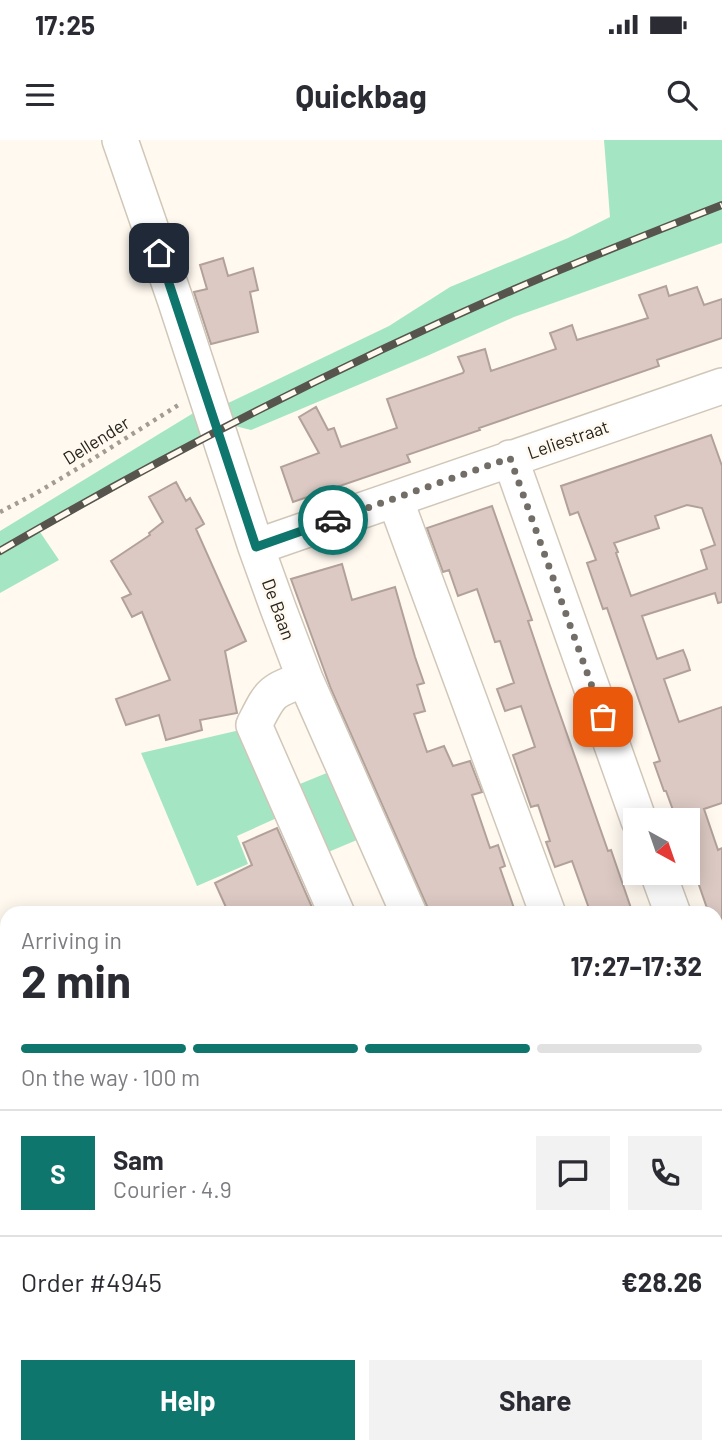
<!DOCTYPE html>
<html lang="en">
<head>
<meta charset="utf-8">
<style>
	body { margin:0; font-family:Barlow,sans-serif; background:#f2f2f3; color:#2b2b33; height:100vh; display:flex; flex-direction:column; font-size:26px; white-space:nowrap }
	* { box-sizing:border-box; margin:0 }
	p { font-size:23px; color:#7c7c81 }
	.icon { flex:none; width:38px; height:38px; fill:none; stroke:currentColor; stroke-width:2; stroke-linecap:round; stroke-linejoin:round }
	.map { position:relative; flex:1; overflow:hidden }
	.sheet { position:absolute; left:0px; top:766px; width:723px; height:548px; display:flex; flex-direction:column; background:#fff; border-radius:21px 21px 0 0; box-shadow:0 4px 18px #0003 }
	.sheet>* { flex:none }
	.needle { width:46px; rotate:140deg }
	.tools { position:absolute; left:623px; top:668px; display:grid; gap:14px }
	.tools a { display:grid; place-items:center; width:77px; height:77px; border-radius:0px; background:#fff; box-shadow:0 4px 18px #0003; font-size:35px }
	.pin { position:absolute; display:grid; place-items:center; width:60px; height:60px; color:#fff; margin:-30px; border-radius:14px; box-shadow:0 4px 10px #0006 }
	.courier { position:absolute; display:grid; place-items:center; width:70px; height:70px; margin:-35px; border:5px solid #0f766e; border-radius:50%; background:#fff; color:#222; box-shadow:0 2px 9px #0007 }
	.head em { font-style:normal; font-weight:700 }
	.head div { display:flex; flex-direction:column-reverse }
	.head { display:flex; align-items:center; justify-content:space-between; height:119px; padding:0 21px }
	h1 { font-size:46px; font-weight:700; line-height:52px }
	.bar { display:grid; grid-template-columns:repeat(4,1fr); gap:10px 7px; align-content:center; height:84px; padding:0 21px }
	.bar i { height:9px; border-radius:5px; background:#e1e1e2 }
	.bar .selected { background:#0f766e }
	.bar p { grid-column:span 4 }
	.line { display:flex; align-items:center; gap:18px; padding:0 21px; border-top:2px solid #e1e1e2 }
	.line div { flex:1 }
	.round { display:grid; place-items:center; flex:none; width:74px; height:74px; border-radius:0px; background:#f2f2f3 }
	.cta { display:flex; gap:14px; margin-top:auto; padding:14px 21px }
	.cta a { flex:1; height:80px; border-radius:0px; background:#0f766e; color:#fff; font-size:28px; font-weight:700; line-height:80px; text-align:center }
	.cta a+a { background:#f2f2f3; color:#2b2b33 }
	.status { display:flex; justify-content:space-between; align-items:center; height:49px; padding:0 35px; background:#fff; direction:ltr }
	.status svg { height:19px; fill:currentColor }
	header { display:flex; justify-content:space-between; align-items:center; height:91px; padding:0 21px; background:#fff; font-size:32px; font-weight:700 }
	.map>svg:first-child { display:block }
</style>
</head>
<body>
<div class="status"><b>17:25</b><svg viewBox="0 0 49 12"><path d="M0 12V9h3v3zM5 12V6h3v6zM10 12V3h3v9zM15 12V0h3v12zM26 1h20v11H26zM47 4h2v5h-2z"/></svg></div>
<header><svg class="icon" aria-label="menu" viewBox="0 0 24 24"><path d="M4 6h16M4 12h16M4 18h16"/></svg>Quickbag<svg class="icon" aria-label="search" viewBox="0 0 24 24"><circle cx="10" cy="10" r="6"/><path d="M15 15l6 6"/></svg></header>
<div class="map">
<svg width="722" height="1313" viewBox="0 0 722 1313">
	<rect width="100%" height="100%" fill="#fff9f0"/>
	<path fill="#a4e6c4" d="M604,0H722V103L514,177L427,216L251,290L231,285L224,265L389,186L450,147L568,98L610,77Z
		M200,269L210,297L40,392L59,420L0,453V391Z
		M240,590L279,677L237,696L248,724L197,746L141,613Z
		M334,630L364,697L326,713L295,646Z
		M722,1271V1313H551L571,1307H716V1272Z
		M340,1307H433L435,1313H317Z"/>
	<path fill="#dcc9c3" stroke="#b2a19b" stroke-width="2" fill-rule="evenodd" d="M223,118L228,136L253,128L258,150L250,152L258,192L211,204L194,152L207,149L200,125Z
		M666,146L669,156L697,147L704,165L722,159V198L657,220L659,226L479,288L480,290L407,315L410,322L293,362L281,327L319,313L299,277L316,267L328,290L334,288L341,307L397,288L387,259L463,233L464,231L458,217L485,209L491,231L556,209L550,193L572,185L577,200L648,178L639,155Z
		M711,295L722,326V462L718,463L715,453L642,476L657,519L683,510L687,520L690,530L664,539L679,582L722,567V663L704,669L718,710L722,708V802L719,803L716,795V774H709L688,713V681H677L666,651H664L654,623L660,621L607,468L603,469L587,423L596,420L578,372L570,375L561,346ZM687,365L702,368L715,405L701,410L707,429L631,456L616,413L618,412L614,403L659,388L655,376Z
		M176,342L186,361L190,358L204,384L196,389L246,501L225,511L237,573L200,580L202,590L166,600L159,575L126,585L116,559L170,540L142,472L132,477L122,458L131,454L111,421L150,395L149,393L163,382L149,357Z
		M492,366L532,480L528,481L549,543L608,711L611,710L633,774H591L572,721L555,727L546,702L550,701L538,665L531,667L513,615L535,607L521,566L505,571L497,549L514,543L500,501L495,502L477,449L458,456L449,430L443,432L427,388Z
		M342,424L352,460L395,447L415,517L424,543L417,545L425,571L414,574L427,612L444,606L453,626L470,621L482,652L472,655L490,708L498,705L505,726L500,728L516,774H429L427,766L331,549L291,439Z
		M277,688L315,774H229L215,743L252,725L243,703Z"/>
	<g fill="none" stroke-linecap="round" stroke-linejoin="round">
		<defs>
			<path id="minor" d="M120,0L175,159L256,407L278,468L305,539L409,774
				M510,318L639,681
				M395,359L548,774
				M256,407L722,246
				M305,539C269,552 271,552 254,585L337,774
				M658,733L673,774
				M716,845L722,843
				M716,946L722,944
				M716,1261H722
				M438,1313L446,1307"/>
		</defs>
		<use href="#minor" stroke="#d0c7b8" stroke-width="38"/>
		<path stroke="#a19c94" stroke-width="4.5" stroke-dasharray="3.5 5" stroke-linecap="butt" d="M0,372L33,355L80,327L180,264"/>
		<use href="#minor" stroke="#fff" stroke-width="35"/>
		<defs>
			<path id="rail" d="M0,411C166,314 339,226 515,149C584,119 653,92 722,65"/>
		</defs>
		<use href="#rail" stroke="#57544d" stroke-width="8"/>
		<use href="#rail" stroke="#fff9f0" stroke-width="5" stroke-dasharray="16" stroke-linecap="butt"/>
	</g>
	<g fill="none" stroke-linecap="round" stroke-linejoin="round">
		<path stroke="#726e67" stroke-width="7" stroke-dasharray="0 12.6" d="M333,380L510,318L603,577"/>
		<path stroke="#0f766e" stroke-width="9" d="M159,113L256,407L333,380"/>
	</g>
	<g text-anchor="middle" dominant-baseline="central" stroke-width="5" stroke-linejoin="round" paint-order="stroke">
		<g font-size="18" fill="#26231d" stroke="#fff9f0">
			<text transform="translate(568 299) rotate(-19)">Leliestraat</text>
			<text transform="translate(96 300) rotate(-32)">Dellender</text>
			<text transform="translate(279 469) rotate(70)">De Baan</text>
		</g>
	</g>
</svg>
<div class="tools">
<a><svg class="needle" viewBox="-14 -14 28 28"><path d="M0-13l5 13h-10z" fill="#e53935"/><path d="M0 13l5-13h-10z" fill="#7c7c81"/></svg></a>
</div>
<div class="pin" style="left:603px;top:577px;background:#ea580c"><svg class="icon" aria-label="bag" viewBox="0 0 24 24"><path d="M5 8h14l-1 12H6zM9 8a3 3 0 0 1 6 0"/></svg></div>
<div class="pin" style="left:159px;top:113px;background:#1f2937"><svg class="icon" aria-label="home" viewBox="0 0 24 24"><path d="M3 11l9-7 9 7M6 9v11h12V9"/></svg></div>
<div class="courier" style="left:333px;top:380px"><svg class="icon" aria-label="car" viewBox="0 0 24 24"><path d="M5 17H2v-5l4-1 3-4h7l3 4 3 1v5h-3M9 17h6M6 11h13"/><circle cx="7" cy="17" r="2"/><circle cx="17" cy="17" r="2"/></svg></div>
<section class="sheet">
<div class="head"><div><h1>2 min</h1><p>Arriving in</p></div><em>17:27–17:32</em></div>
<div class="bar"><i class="selected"></i><i class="selected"></i><i class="selected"></i><i></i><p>On the way · 100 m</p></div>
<div class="line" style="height:126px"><b class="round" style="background:#0f766e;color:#fff">S</b><div><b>Sam</b><p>Courier · 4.9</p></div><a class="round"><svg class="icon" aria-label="chat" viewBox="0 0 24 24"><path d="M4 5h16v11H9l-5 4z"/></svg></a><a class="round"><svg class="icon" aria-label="phone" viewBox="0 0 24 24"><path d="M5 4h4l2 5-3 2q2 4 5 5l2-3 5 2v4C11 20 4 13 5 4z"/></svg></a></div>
<div class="line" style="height:91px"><div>Order #4945</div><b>€28.26</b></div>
<div class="cta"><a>Help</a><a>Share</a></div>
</section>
</div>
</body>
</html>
